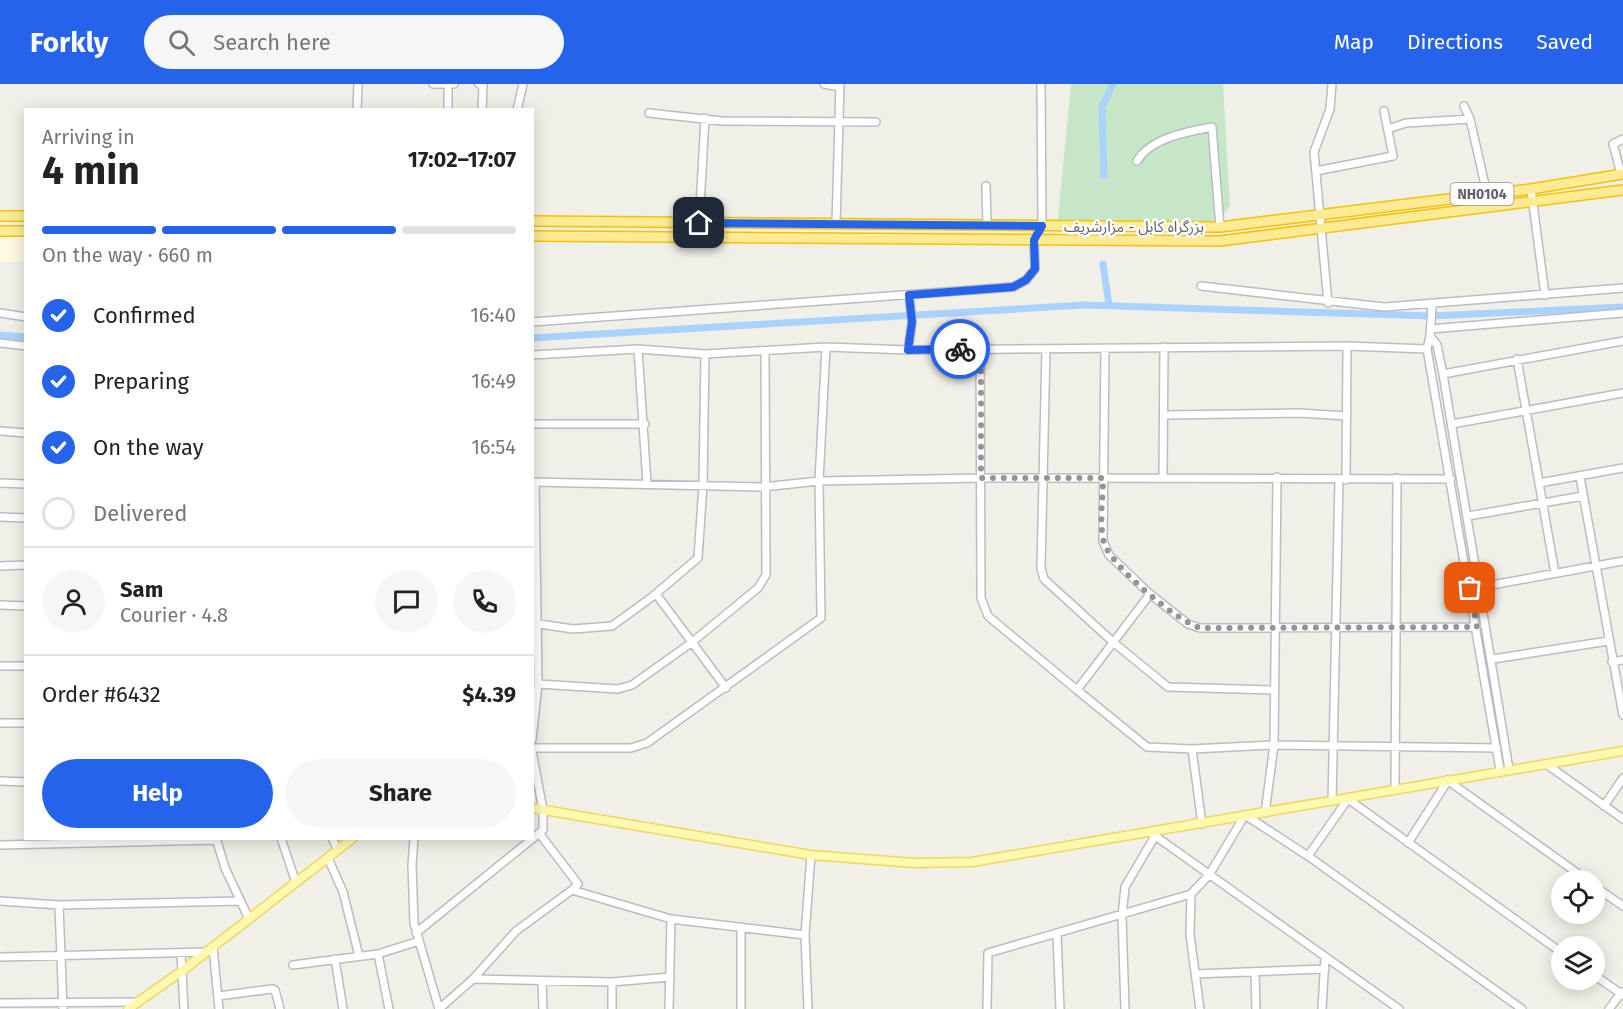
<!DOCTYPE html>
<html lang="en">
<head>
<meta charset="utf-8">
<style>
	body { margin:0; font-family:"Fira Sans","Noto Sans Arabic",sans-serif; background:#f6f6f6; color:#222; height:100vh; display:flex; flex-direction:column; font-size:22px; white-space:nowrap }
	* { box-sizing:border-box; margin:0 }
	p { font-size:20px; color:#767676 }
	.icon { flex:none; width:33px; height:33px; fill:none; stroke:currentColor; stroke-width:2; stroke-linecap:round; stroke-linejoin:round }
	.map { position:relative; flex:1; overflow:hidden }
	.drawer { position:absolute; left:24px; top:24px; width:510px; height:732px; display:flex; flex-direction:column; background:#fff; border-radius:0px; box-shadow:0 3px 15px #0003 }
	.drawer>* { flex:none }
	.fabs { position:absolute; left:1551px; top:786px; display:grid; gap:12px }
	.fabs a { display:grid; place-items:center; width:54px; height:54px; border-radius:50%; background:#fff; box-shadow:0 3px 15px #0003; font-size:30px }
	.pin { position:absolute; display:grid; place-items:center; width:51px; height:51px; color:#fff; margin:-26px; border-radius:12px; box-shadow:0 3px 9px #0006 }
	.courier { position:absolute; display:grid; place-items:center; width:60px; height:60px; margin:-30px; border:4px solid #2563eb; border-radius:50%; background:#fff; color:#222; box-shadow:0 2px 8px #0007 }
	.summary em { font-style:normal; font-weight:700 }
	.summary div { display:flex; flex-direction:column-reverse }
	.summary { display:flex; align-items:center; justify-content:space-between; height:102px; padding:0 18px }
	h1 { font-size:39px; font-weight:700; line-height:45px }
	.bar { display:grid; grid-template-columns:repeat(4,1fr); gap:9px 6px; align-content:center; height:72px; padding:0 18px }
	.bar i { height:8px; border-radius:4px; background:#e0e0e0 }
	.bar .current { background:#2563eb }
	.bar p { grid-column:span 4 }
	.line { display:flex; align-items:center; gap:15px; padding:0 18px; border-top:2px solid #e0e0e0 }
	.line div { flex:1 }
	.round { display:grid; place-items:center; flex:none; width:63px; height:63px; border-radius:32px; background:#f6f6f6 }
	ol { padding:0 18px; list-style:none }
	li { display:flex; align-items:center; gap:18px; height:66px }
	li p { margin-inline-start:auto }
	li .icon { padding:6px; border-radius:50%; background:#2563eb; color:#fff; stroke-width:4 }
	li:last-child { color:#767676 }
	li i { width:33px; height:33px; border:3px solid #e0e0e0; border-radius:50% }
	.cta { display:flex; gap:12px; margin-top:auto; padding:12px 18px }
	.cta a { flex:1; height:69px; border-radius:36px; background:#2563eb; color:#fff; font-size:24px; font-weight:700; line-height:69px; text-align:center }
	.cta a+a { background:#f6f6f6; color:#222 }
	header { display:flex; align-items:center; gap:36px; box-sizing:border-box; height:84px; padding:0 30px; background:#2563eb; color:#fff }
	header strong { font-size:28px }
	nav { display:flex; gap:33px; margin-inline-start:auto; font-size:21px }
	.search { width:420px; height:54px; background:#f6f6f6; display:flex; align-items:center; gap:15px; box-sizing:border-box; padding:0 21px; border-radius:33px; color:#767676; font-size:22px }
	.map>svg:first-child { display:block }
</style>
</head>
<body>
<header>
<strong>Forkly</strong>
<div class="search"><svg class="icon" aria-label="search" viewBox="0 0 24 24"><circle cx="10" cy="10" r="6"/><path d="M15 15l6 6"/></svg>Search here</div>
<nav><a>Map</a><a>Directions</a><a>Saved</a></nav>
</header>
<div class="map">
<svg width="1623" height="925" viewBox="0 0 1623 925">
	<rect width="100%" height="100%" fill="#f1f0e8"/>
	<path fill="#fefae0" d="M25,153V178H0V154Z"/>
	<path fill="#c5e7c8" d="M1071,0H1223L1230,122L1214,143L1057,145Z"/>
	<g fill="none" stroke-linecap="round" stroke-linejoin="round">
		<path stroke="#aad2fe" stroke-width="7" d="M1104,92L1102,23L1113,0
			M1103,180L1109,221
			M0,251L26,253
			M532,254L1084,221L1432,232L1623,223"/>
		<defs>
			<path id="minor" d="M433,0H454
				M479,0L483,1L482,26
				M824,0L840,3
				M357,26L358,0
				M448,26V1
				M517,26L523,0
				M649,29L722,37L876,38
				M1470,35L1490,123
				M1388,45L1406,39L1470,35L1464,22
				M1137,77C1151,54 1186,48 1212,43L1220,143
				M1316,87L1393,72L1384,27
				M1621,90L1613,60L1623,55
				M986,102L987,141
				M1531,105L1545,211
				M699,139L705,34
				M836,140L840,0
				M1201,202L1384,223L1623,204
				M1328,219L1314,68L1330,25L1332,0
				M1432,221L1430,252L1427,265L1500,686
				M0,229L26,233
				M532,238L1013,203L1026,196L1035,185L1034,156L1042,142L1041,0
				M1431,245L1623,229
				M1430,252L1437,261L1443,290L1509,685
				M0,259L26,262
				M1105,264L1103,457L1109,471L1150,510
				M638,265L647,400
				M980,265L981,514L988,532L1077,606L1150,510L1188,540L1200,544L1477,543
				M1046,265L1041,484L1044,495L1113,558L1168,603L1273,606
				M908,266L912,238L909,211
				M532,271L638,265L705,270L826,263L908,266L1347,262L1427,265
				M1517,275L1555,489
				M1443,290L1623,257
				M1164,331L1299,329L1347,332
				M532,340H645
				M1452,340L1623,309
				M0,347L26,349
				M1580,393L1623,631
				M1163,394L1164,263
				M1346,396L1347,262
				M532,398L763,403L819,397L981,394L1451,395
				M0,399L26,400
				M1539,399L1623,384
				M1468,432L1583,412
				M0,433L26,434
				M0,482L26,481
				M1481,503L1623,477
				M656,510L726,604
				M0,521L26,522
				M532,539L573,545L612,542L652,513L698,474L703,401L705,270
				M1493,575L1608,557
				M1612,578L1623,576
				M0,582H26
				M538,600L618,605L632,601L691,559L758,504L766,491L765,268
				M1077,606L1147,663L1192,665L1274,661L1497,664
				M0,639H26
				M532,656L538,600L535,398
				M532,664H631L647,659L821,534L819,397L826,263
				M1192,665L1202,740
				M1546,680L1623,735
				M1447,696L1587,796
				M0,697L26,698
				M1395,706L1397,394
				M1332,717L1339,396
				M1604,722L1623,694
				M1265,729L1274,661L1277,393
				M539,749L578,800L572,806
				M1151,749L1399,925
				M216,754L225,784L249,835
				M281,754L296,799
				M332,754L338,766
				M414,754L412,781L414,839L439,925L473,895L516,847L572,806L671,835L805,851
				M1408,759L1447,698
				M0,761L216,756
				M1308,772L1348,715L1562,869
				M328,774L343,808L359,872
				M1594,802L1623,822
				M1191,810L1190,851L1200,925
				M0,817L59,821L240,817
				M59,821L63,925
				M416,849L543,746V726L532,667
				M1057,850L1060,925
				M213,863L219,925
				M181,869L184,925
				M378,870L389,925
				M0,873L207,868
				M335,875L343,925
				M293,881L378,870L419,857
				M1255,888L1256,925
				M1195,890L1325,885
				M1594,891L1623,911
				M473,895L612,898L670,893
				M542,898L543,925
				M612,898V925
				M218,912L272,905L275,906L280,925
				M0,919L136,918
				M669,925L671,835
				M741,925V844
				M808,925L805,851L811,771
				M987,925L988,869L1191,810L1209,791L1245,731L1308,772L1522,925
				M1125,925L1122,832L1125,803L1155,752
				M1322,925L1325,873
				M1609,925L1622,908"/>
			<path id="major" d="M532,724L811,771L914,779L972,778L1623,667
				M128,925L182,887L353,754"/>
			<path id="highway" d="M0,132H26
				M532,137L1220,143L1531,105L1623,90
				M0,147H26
				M532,152L1220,157L1623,106"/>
		</defs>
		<use href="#minor" stroke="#babcc1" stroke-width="10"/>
		<use href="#major" stroke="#f0d661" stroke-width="11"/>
		<use href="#highway" stroke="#f6c103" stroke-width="12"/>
		<use href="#minor" stroke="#fff" stroke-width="7"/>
		<use href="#major" stroke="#fef9af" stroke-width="8"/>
		<use href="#highway" stroke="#fceb94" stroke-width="9"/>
	</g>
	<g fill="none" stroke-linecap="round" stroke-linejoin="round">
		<path stroke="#929495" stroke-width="6" stroke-dasharray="0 10.8" d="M960,265H981V394H1103C1103,414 1099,440 1104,459C1111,482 1177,537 1200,544L1477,543L1470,504"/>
		<path stroke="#2563eb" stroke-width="8" d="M699,139L1042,142L1034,156L1035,185L1026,196L1013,203L909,211L912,238L908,266L960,265"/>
	</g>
	<g text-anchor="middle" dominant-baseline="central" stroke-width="5" stroke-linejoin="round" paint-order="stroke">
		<rect fill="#fff" stroke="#8f9195" stroke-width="1.5" x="1450.5" y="99" width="63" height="22" rx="4.5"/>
		<g font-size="14" font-weight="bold" fill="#5f6268">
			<text x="1482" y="110">NH0104</text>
		</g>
		<g font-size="15" fill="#5f6268" stroke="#fff">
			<text x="1134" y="143">بزرگراه کابل - مزارشریف</text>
		</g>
	</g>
</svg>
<div class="fabs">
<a><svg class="icon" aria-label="locate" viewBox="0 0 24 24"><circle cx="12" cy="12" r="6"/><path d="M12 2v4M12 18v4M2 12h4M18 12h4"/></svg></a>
<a><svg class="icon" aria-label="layers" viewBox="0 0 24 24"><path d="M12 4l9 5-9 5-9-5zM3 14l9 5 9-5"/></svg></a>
</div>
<div class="pin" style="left:1470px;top:504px;background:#ea580c"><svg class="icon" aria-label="bag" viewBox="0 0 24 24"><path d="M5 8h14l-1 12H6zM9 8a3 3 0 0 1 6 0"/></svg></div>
<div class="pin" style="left:699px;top:139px;background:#1f2937"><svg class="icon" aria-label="home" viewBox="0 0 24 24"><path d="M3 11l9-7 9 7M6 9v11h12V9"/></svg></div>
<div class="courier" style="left:960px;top:265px"><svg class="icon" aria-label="bike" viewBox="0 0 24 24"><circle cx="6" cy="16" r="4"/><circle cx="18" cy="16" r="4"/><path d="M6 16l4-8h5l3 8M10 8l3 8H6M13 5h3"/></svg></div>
<section class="drawer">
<div class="summary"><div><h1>4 min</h1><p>Arriving in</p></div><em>17:02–17:07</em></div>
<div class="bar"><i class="current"></i><i class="current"></i><i class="current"></i><i></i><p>On the way · 660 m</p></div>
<ol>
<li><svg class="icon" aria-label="check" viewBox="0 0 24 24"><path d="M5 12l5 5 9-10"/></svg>Confirmed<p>16:40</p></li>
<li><svg class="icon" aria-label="check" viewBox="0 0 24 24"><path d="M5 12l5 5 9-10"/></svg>Preparing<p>16:49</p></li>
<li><svg class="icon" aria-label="check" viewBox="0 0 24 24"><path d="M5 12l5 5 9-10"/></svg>On the way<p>16:54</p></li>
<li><i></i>Delivered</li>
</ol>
<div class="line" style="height:108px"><a class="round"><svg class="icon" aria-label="person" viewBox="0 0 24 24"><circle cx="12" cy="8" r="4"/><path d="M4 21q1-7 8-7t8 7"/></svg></a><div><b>Sam</b><p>Courier · 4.8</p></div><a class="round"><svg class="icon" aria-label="chat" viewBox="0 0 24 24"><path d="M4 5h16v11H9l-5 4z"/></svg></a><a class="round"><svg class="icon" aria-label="phone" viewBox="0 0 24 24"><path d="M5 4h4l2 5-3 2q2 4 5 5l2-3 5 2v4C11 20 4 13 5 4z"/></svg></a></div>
<div class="line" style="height:78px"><div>Order #6432</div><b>$4.39</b></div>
<div class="cta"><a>Help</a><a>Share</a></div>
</section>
</div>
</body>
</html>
